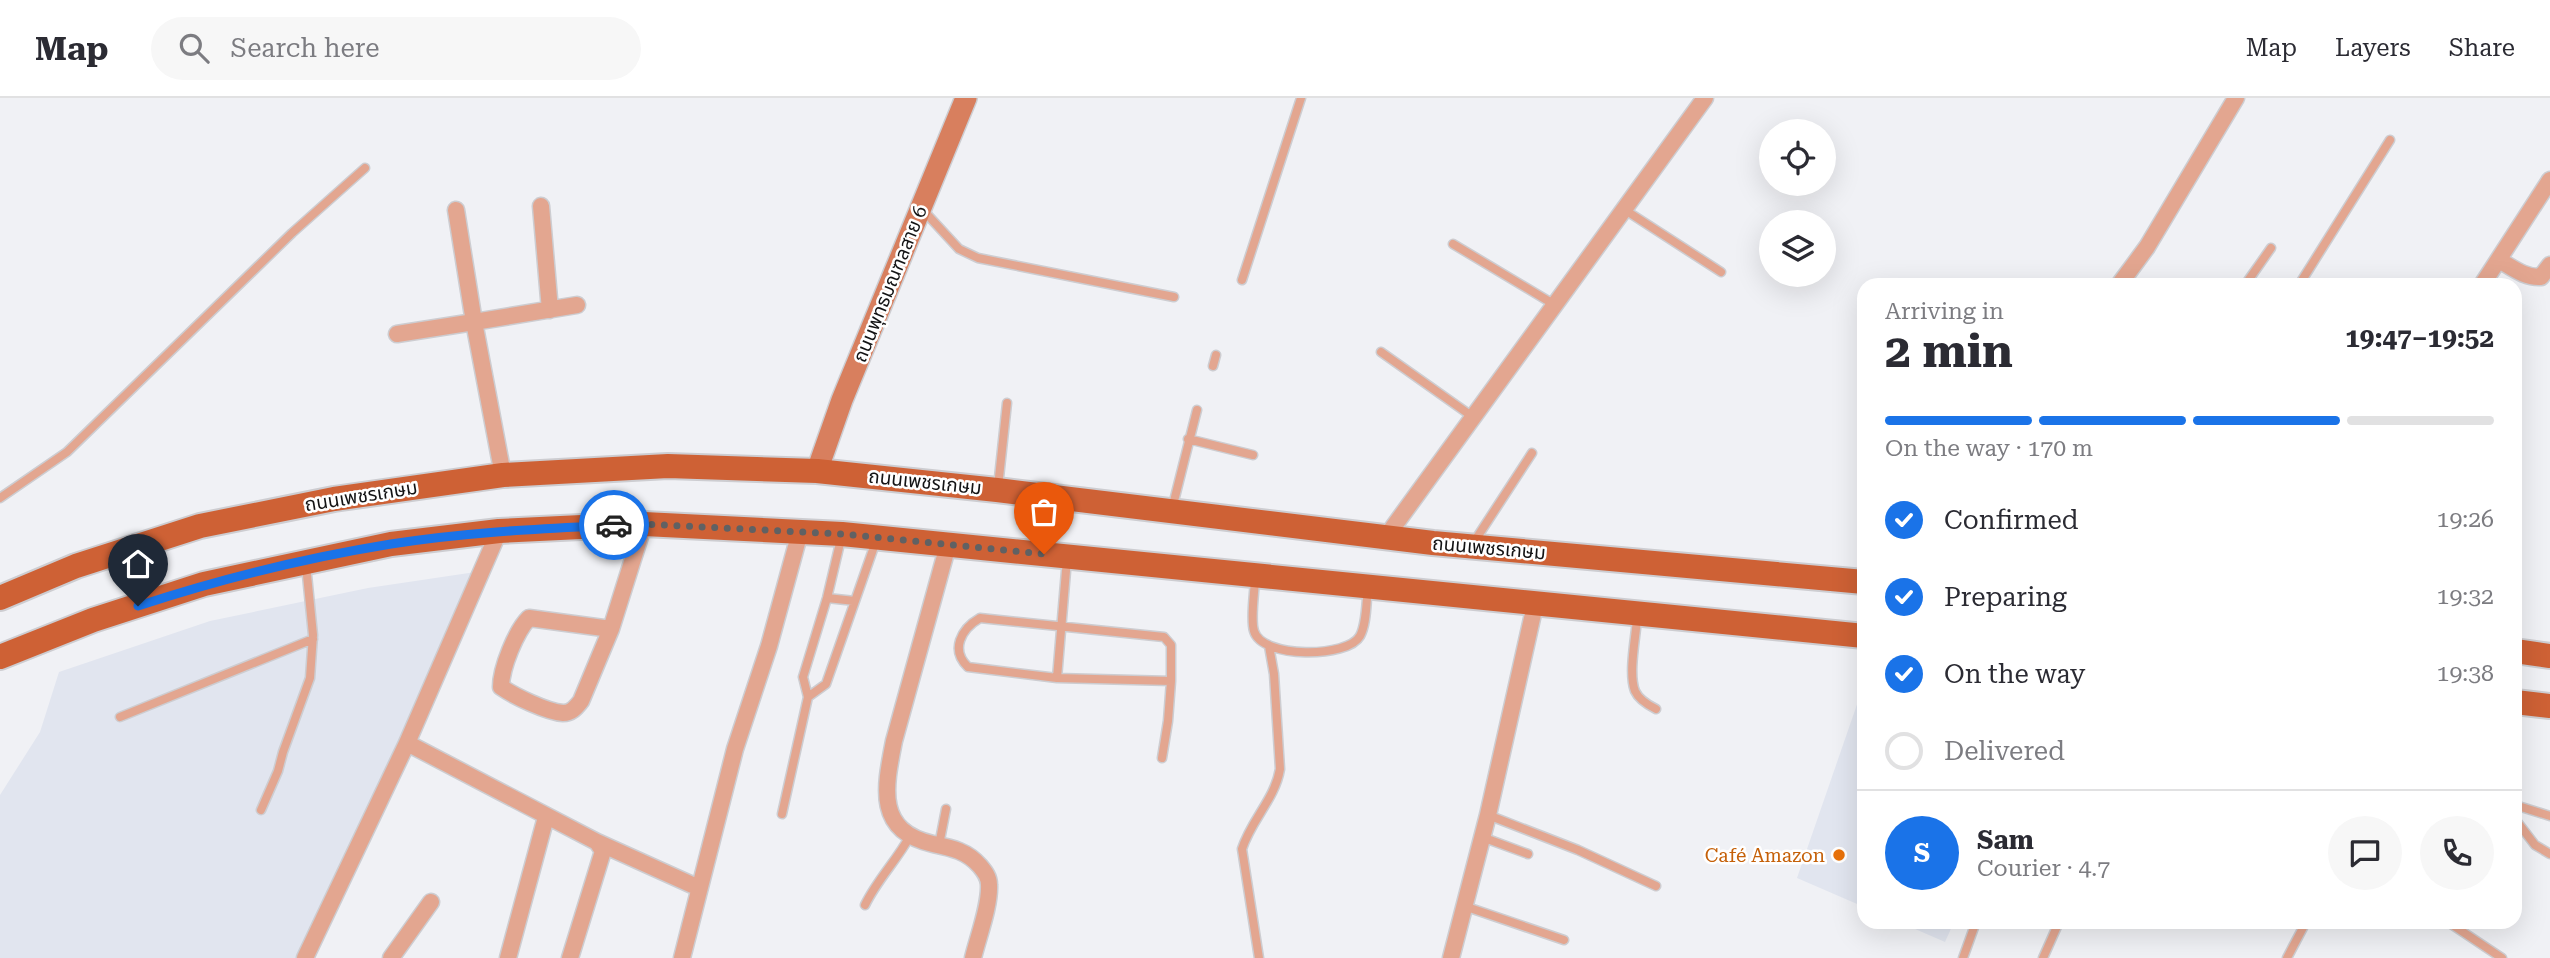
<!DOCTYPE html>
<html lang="en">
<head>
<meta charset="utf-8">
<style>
	body { margin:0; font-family:"Roboto Serif","Noto Sans Thai",serif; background:#f7f7f7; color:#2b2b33; height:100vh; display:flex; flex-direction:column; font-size:26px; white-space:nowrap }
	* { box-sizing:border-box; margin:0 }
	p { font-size:23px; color:#7c7c81 }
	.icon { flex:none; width:38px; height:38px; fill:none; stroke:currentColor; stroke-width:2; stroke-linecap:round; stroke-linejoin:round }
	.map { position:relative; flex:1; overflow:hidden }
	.drawer { position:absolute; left:1857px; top:180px; width:665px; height:651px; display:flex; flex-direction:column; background:#fff; border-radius:21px; box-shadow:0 7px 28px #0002 }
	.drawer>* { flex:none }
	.tools { position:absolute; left:1759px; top:21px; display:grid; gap:14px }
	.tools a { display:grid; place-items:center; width:77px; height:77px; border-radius:50%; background:#fff; box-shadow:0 7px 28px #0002; font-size:35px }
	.pin { position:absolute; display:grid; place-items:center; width:60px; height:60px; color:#fff; margin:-72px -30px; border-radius:50% 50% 50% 0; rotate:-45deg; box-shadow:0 0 7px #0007 }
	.pin .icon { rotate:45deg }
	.courier { position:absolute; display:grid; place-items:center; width:70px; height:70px; margin:-35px; border:5px solid #1a73e8; border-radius:50%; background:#fff; color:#222; box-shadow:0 2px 9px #0007 }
	.headline em { font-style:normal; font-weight:700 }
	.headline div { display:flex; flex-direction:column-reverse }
	.headline { display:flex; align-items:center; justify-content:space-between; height:119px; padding:0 28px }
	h1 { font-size:46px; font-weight:700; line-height:52px }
	.bar { display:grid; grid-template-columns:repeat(4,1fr); gap:10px 7px; align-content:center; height:84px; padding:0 28px }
	.bar i { height:9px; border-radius:5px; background:#e1e1e2 }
	.bar .active { background:#1a73e8 }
	.bar p { grid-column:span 4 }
	.line { display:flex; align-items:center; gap:18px; padding:0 28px; border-top:2px solid #e1e1e2 }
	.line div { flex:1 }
	.round { display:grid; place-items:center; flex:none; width:74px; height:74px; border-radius:37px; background:#f7f7f7 }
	ol { padding:0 28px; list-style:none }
	li { display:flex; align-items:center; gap:21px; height:77px }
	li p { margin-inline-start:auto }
	li .icon { padding:7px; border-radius:50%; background:#1a73e8; color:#fff; stroke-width:4 }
	li:last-child { color:#7c7c81 }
	li i { width:38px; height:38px; border:4px solid #e1e1e2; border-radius:50% }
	header { display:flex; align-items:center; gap:42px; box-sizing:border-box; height:98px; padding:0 35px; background:#fff; border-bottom:2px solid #e1e1e2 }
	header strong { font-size:33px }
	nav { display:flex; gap:38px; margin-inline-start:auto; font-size:24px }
	.search { width:490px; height:63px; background:#f7f7f7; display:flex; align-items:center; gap:18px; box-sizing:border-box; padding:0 24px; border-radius:38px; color:#7c7c81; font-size:26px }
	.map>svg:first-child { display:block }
</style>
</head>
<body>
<header>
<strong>Map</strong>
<div class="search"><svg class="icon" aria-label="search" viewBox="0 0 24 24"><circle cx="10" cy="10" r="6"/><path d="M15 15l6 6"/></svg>Search here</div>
<nav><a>Map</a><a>Layers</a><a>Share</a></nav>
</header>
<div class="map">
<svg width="2550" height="860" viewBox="0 0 2550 860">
	<rect width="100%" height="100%" fill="#f0f1f5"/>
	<path fill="#e1e5ef" d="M489,472L298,860H0V697L40,634L59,574L210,523L368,490Z
		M1863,589L1864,590V809L1797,780Z
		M1899,824H1954L1945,844Z"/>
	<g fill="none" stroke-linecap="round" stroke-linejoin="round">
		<defs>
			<path id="lane" d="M923,112L959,151L978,160L1174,199
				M1625,112L1721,174
				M1453,146L1555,207
				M1242,182L1301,0
				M2245,187L2271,150
				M2299,187L2390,42
				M1381,254L1473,319
				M1213,268L1216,257
				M1188,341L1253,357
				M998,389L1007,305
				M0,400L67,354L292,135L365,70
				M1172,411L1197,312
				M841,441L827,500L803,579L808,599L826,586L876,443
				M1474,444L1532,355
				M1255,479C1255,493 1250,520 1254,533C1262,561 1348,560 1360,538C1367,525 1366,504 1368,490
				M827,500L855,503
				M980,520L1164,539L1171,547V583L1057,580L968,569C950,552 961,531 980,520Z
				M1637,520C1636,539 1628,575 1635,593C1639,602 1648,607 1656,611
				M1057,580L1067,461
				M120,619L313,541
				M1162,660L1168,623L1171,583
				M2515,707L2550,718
				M261,712L278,673L283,654L310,580L313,537L306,467
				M782,716L808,599
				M1488,717L1578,752L1656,788
				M2515,721L2535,747L2550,756
				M1482,739L1528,756
				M939,747L946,711
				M865,807C877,782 897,762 910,738
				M1464,808L1564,842
				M2448,824L2502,860
				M1259,860L1242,751C1251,722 1275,701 1280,671L1274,576L1269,548
				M1963,860L1976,824
				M2043,860L2059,824
				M2287,860L2306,824"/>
			<path id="street" d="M541,108L550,212
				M456,112L474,224L577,207
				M2499,162C2513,170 2525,180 2541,179L2550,167
				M2119,187L2147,149L2236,0
				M2482,187L2550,82
				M397,236L474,224L503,377
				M1386,439L1705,0
				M948,447L894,643C885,689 875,733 933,746C952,750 967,753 980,768C985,774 989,779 989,787C990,808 978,839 973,860
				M611,531L529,520C516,533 501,570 501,589C514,598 547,614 563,615C572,615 576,609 581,603L611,531L644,426
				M407,645L597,744L603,753L570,860
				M597,744L699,790
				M305,860L407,645L499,433
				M391,860L431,804
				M508,860L546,719
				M682,860L735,651L769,548L800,434
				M1451,860L1488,717L1535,507"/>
			<path id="secondary" d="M817,373L842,302L966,0"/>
			<path id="primary" d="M0,500L76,468L200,428L334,401L503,377L668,368L817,373L997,392L1433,445L1864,484
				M2515,553L2550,558
				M0,559L93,522L204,486L391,446L499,433L644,426L842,436L1864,538
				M2515,604L2550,608"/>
		</defs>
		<use href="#lane" stroke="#cdcdd1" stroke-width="11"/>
		<use href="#street" stroke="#cdcdd1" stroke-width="19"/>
		<use href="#secondary" stroke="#cdcdd1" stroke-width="24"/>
		<use href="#primary" stroke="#cdcdd1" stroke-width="28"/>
		<use href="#lane" stroke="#e3a690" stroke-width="8"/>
		<use href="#street" stroke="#e3a690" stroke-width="16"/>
		<use href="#secondary" stroke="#d87f5e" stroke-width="21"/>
		<use href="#primary" stroke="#ce6135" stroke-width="24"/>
	</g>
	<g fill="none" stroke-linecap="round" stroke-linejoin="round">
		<path stroke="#606163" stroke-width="7" stroke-dasharray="0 12.6" d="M614,427L644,426L842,436L1044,456"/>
		<path stroke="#1a73e8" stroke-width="9" d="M138,508C220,481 305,460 391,446C465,434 540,431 614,427"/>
	</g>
	<circle fill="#e8710a" stroke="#fff" stroke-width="2.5" cx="1839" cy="757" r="7"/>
	<g text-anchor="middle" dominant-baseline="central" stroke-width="5" stroke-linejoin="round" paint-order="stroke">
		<g font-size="19" fill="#131314" stroke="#fff">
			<text transform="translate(890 186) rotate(-68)">ถนนพุทธมณฑลสาย 6</text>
			<text transform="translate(925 384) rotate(6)">ถนนเพชรเกษม</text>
			<text transform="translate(361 398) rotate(-9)">ถนนเพชรเกษม</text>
			<text transform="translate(1489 450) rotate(5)">ถนนเพชรเกษม</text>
		</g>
		<g font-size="19" fill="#c56008" stroke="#fff" text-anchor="end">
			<text x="1825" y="757">Café Amazon</text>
		</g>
	</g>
</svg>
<div class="tools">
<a><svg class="icon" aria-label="locate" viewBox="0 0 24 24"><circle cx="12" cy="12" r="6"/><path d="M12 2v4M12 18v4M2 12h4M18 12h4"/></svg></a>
<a><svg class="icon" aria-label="layers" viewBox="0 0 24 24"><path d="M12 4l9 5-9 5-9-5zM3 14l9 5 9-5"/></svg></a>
</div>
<div class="pin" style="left:1044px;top:456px;background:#ea580c"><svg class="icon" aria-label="bag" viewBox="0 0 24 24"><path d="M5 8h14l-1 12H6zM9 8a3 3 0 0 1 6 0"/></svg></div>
<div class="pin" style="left:138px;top:508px;background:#1f2937"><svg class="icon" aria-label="home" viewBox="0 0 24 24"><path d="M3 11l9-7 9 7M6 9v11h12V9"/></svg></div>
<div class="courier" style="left:614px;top:427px"><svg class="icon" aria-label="car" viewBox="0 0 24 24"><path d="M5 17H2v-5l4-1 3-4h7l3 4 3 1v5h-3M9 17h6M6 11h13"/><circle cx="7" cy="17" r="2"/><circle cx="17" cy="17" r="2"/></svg></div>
<section class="drawer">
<div class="headline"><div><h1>2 min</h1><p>Arriving in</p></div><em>19:47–19:52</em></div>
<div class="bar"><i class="active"></i><i class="active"></i><i class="active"></i><i></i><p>On the way · 170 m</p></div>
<ol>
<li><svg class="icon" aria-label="check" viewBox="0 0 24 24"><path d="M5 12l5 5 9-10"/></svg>Confirmed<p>19:26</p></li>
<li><svg class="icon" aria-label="check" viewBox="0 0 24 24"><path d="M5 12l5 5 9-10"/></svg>Preparing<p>19:32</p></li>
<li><svg class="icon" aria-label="check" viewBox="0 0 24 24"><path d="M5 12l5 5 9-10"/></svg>On the way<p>19:38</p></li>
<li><i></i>Delivered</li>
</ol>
<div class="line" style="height:126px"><b class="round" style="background:#1a73e8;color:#fff">S</b><div><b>Sam</b><p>Courier · 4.7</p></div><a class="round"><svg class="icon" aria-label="chat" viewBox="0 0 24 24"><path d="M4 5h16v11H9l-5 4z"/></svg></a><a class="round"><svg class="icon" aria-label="phone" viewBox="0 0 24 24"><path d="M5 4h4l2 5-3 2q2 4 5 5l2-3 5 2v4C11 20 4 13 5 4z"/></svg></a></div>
</section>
</div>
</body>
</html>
